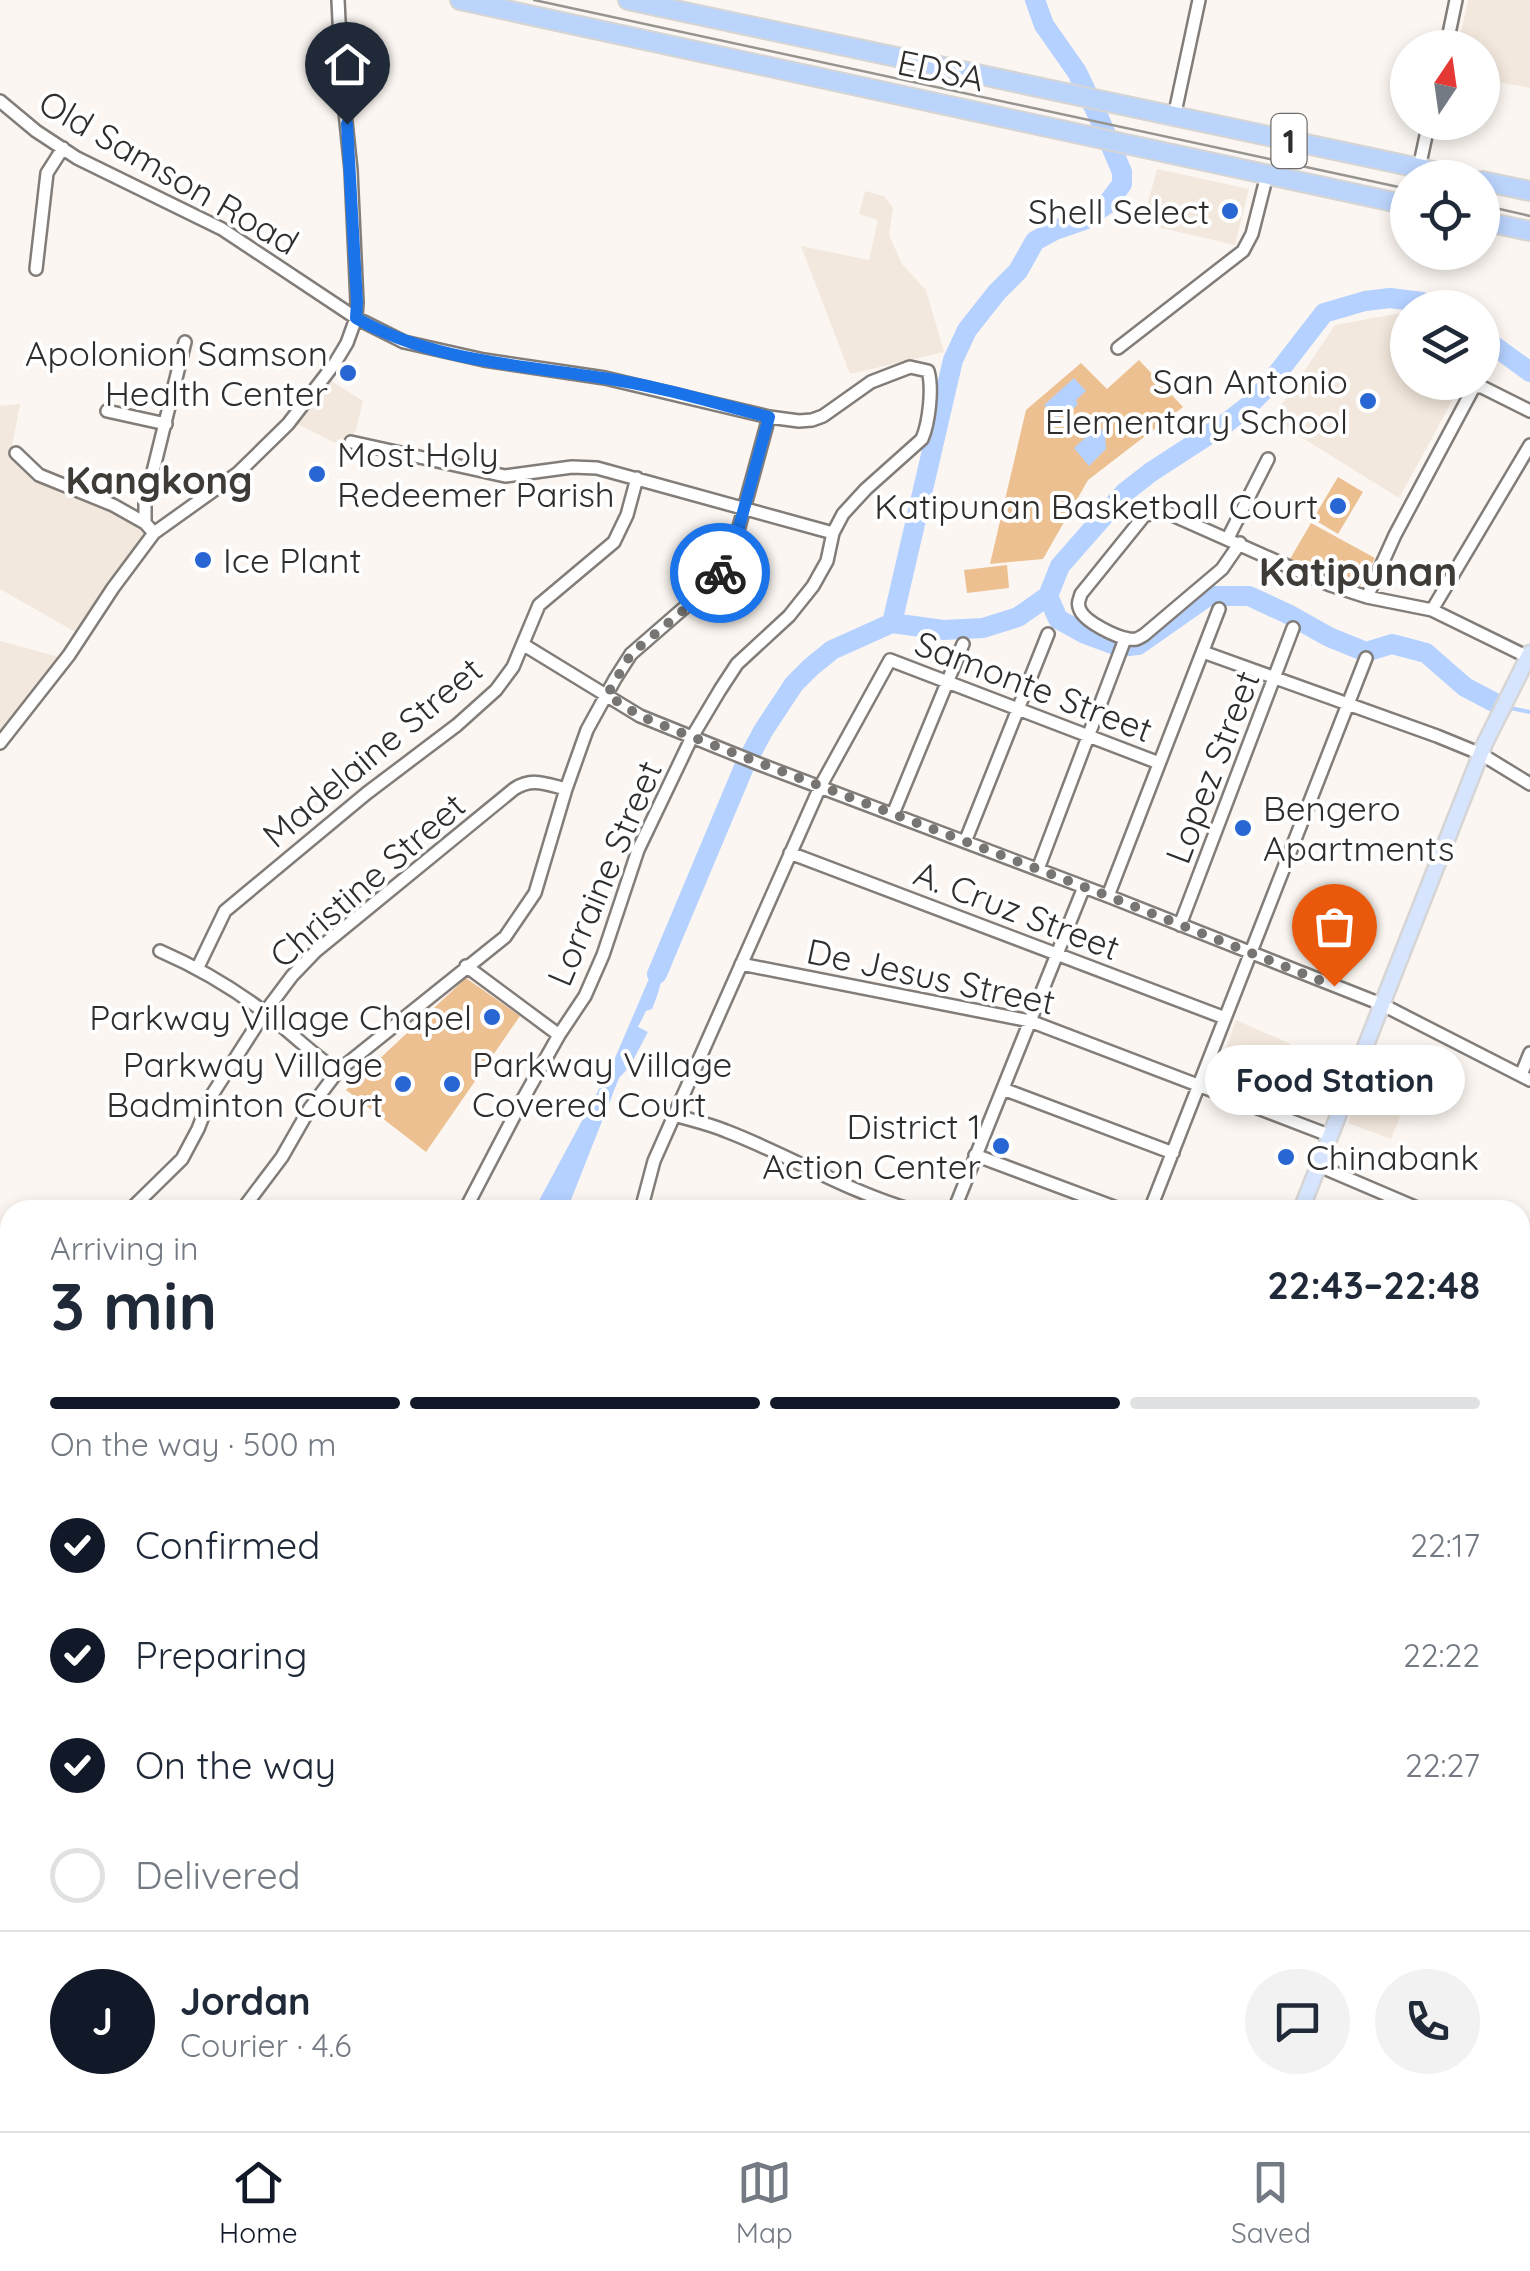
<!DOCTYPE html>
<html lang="en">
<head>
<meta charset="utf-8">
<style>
	body { margin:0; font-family:Quicksand,sans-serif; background:#f2f2f3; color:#1f2937; height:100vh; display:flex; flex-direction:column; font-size:38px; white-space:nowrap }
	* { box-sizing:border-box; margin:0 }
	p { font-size:32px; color:#747a83 }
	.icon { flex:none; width:55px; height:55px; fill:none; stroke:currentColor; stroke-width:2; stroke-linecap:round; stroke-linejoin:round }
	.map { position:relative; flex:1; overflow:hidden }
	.panel { position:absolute; left:0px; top:1200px; width:1530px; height:932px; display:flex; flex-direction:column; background:#fff; border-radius:30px 30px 0 0; box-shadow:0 5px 15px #0003 }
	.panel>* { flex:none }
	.needle { width:65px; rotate:13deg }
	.buttons { position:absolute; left:1390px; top:30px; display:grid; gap:20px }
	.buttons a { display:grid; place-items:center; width:110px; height:110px; border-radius:50%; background:#fff; box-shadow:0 5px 15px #0003; font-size:50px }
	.pin { position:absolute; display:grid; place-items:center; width:85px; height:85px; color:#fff; margin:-102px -42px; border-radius:50% 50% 50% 0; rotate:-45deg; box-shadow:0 0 10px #0007 }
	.pin .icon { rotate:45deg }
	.courier { position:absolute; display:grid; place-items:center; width:100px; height:100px; margin:-50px; border:8px solid #1a73e8; border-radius:50%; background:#fff; color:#222; box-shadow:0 2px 12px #0007 }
	.bubble { position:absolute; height:70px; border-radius:35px; background:#fff; box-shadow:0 5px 15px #0003; font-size:32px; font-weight:700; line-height:70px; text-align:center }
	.overview em { font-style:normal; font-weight:700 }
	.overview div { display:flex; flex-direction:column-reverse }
	.overview { display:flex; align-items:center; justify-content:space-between; height:170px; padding:0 50px }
	h1 { font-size:65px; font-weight:700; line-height:75px }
	.bar { display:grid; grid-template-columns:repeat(4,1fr); gap:15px 10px; align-content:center; height:120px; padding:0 50px }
	.bar i { height:12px; border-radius:8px; background:#e0e1e3 }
	.bar .current { background:#111827 }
	.bar p { grid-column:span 4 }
	.line { display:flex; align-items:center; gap:25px; padding:0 50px; border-top:2px solid #e0e1e3 }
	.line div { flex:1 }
	.round { display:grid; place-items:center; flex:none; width:105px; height:105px; border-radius:52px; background:#f2f2f3 }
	ol { padding:0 50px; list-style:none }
	li { display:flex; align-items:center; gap:30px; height:110px }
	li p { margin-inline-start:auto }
	li .icon { padding:10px; border-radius:50%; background:#111827; color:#fff; stroke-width:4 }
	li:last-child { color:#747a83 }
	li i { width:55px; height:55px; border:5px solid #e0e1e3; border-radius:50% }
	.menu { display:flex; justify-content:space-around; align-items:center; height:140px; border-top:2px solid #e0e1e3; background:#fff; font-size:28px; color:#747a83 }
	.menu a { display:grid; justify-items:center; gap:5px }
	.menu .current { color:#111827 }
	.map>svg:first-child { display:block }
</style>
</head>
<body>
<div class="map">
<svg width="1530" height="2131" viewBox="0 0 1530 2131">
	<rect width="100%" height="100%" fill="#fbf6f1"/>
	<path fill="#f3e8dd" d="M1468,0H1530V88L1483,79L1482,48L1458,47Z
		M1157,169L1249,189L1235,245L1144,224L1139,215L1146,210Z
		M865,191L884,196L893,208L889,235L902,264L926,290L944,352L850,374L801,246L869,260L878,220L859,214Z
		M1407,312L1408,382L1462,383L1399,498L1272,419L1335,325Z
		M328,379L363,401L356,430L343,447L293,422Z
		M20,404L11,452L35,476L109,506L148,527L77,633L0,589V406Z
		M0,641L59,657L0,733Z
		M1236,1020L1291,1044V1052L1338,1069L1330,1090L1226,1048Z
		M1362,1087L1405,1104L1391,1139L1348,1123Z"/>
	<path fill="#edc091" d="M1139,360L1183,407L1088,480L1043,559L990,564L1026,410L1081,363L1107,389Z
		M1338,477L1363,492L1338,534L1313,519Z
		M1311,523L1375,558L1358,590L1290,559Z
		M1007,565L1009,588L967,593L964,570Z
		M466,978L520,1016L426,1152L346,1090Z"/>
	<path fill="#b5d1ff" d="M1074,378L1086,391L1076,400L1078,404L1070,412L1066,409L1057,418L1044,405Z
		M1098,426L1105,433L1106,449L1089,466L1074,448Z
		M663,946L669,949C663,970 661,989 652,1009L646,1011L638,1027L648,1032L630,1066L619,1078L567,1210H534L612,1065Z"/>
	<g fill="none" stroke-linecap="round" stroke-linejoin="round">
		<path stroke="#b5d1ff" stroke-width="4" d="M1505,707L1530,712"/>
		<path stroke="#b5d1ff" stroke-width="20" d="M1482,337L1530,372
			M1048,596L1058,619L1085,634L1120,647L1138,645L1208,596H1249L1288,614L1329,637L1366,652L1392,644L1426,653L1465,687L1503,707
			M892,623L953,360L967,330L997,292L1018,271L1035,241L1055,230L1084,220L1107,204L1122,184V172L1099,118L1077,72L1044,25L1035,0
			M657,974L744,767L763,731L794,684L811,667L832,650L892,623L943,630L983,628L1018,617L1048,596L1060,566L1124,493L1151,472L1225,424L1247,407L1266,388L1324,313L1365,301L1390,298L1422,302L1436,308"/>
		<defs>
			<path id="minor" d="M1446,48L1456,0
				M0,101L36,131L77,158L222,229L356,318L404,342L484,360L605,378L769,417L799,421L812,420L823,416L871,382L910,367L928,371C933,388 929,423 922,439L866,489L843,514L833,533L827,561L813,586L789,616L737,664L720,690L692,737L638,850L603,955L585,996L559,1035L523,1099L465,1210
				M1174,117L1199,0
				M1419,168L1429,122
				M36,269L47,173L63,148
				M1118,348L1243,251L1252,234L1267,175
				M107,411L166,424
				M351,442L505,476L572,467L597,468L833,533
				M16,453L39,475L113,505L145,523
				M154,533L145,523V504L185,342
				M1228,538L1268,459
				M1240,543L1222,569L1144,635C1137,639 1137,640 1129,639C1116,637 1085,622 1080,610C1077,603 1079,601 1081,594L1144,516L1161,510L1330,585L1367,597L1432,610L1528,657
				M1367,597L1395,535L1474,387H1482L1530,411
				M1432,610L1530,445
				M524,645L640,716L759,764L1108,896L1381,1004L1530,1080
				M1203,652L1437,736L1481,754L1530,784
				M0,743L69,655L113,588L154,533L238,473L288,424L335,363L347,343L356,318L357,302L351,170L342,83L338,0
				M893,814L963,644
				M965,842L1048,634
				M790,853L1225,1018
				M1038,869L1125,639
				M1108,896L1219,609
				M1180,925L1293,628
				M160,951C197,967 231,987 263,1011C289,1030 311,1054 338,1071
				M741,964L1030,1021L1331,1136
				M466,966L559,1035
				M198,967L225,911L367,793L457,725L496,690L513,667L539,605L614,542L627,515L637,478
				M1521,1075L1530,1053
				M1003,1089L1173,1153
				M674,1115C691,1120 709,1124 726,1131C789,1155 846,1191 912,1210
				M975,1155L1122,1210
				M1319,1166L1422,1210
				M130,1210L182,1159L198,1129L210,1098L265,1012L292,976L316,951L514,789C532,777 546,784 566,789
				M242,1210L282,1157L310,1108L338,1071L505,937L535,893L566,789L587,730L615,679L631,654L715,581L733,549L769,417
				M641,1210L654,1161L820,787L890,660L1159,763
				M954,1210L1084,887
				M1150,1210L1366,658
				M1520,1251L1530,1255
				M1520,1482L1530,1486
				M1520,1650L1530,1654
				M1520,1913L1530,1890
				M0,2000L6,1994
				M0,2104L10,2096
				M17,2122L18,2131
				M255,2122L256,2131
				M392,2122L393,2131
				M535,2122L536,2131
				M1387,2122L1410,2131
				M664,2131L667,2122
				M800,2131L803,2122
				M1428,2131L1432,2122"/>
			<path id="major" d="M1301,1210L1485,743L1530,653
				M939,2131L942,2122"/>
			<path id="highway" d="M460,0L1408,205
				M628,0L1466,178
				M1482,181L1530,191
				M1482,221L1530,231"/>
		</defs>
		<use href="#minor" stroke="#827d79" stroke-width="16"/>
		<use href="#major" stroke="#d6d5d5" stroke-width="19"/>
		<use href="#highway" stroke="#d6d5d5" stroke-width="22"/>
		<use href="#minor" stroke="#fff" stroke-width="11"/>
		<use href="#major" stroke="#d6e5fd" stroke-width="14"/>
		<use href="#highway" stroke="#bbd4fc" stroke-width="18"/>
		<path stroke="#979490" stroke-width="2.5" d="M534,0L1408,189
			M1482,205L1530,216"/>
	</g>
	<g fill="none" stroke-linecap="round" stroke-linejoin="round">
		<path stroke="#777471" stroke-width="10" stroke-dasharray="0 18" d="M720,573L704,593L631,654L607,695L640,716L692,737L1108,896L1334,986"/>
		<path stroke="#1a73e8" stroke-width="12" d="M347,124L357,302L356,318C430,361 520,365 603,378C659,386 714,403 769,417L733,549L720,573"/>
	</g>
	<g fill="#2766d3" stroke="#fff" stroke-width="4">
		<circle cx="1230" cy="211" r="10"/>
		<circle cx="348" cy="373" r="10"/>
		<circle cx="1368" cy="401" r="10"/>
		<circle cx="317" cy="474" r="10"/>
		<circle cx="1338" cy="506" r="10"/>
		<circle cx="203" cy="560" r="10"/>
		<circle cx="1243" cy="828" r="10"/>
		<circle cx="492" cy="1017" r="10"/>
		<circle cx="403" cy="1084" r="10"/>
		<circle cx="452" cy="1084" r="10"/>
		<circle cx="1001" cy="1146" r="10"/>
		<circle cx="1286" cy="1157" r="10"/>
	</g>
	<g text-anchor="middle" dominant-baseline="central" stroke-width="8" stroke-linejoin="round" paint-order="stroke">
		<rect fill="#fff" stroke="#6e6d6b" stroke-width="2.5" x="1271.5" y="114" width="35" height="54" rx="8"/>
		<g font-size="32" font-weight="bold" fill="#302e2c">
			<text x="1289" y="141">1</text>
		</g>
		<g font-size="35" fill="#302e2c" stroke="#fff">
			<text transform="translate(941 70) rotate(12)">EDSA</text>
			<text transform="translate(169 172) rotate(30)">Old Samson Road</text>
			<text transform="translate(1034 686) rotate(21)">Samonte Street</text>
			<text transform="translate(372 752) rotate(-40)">Madelaine Street</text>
			<text transform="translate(1212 767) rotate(-69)">Lopez Street</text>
			<text transform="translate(604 873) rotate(-67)">Lorraine Street</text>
			<text transform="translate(367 880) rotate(-41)">Christine Street</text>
			<text transform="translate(1017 910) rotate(21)">A. Cruz Street</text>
			<text transform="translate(931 976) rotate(12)">De Jesus Street</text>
		</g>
		<g font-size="35" fill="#302e2c" stroke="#fff" text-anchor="end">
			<text x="1210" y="211">Shell Select</text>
			<text x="328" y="353">Apolonion Samson<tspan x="328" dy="40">Health Center</tspan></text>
			<text x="1348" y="381">San Antonio<tspan x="1348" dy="40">Elementary School</tspan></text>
			<text x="337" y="454" text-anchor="start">Most Holy<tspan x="337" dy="40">Redeemer Parish</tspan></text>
			<text x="1318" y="506">Katipunan Basketball Court</text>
			<text x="223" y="560" text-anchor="start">Ice Plant</text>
			<text x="1263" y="808" text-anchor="start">Bengero<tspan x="1263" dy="40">Apartments</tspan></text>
			<text x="472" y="1017">Parkway Village Chapel</text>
			<text x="383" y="1064">Parkway Village<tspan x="383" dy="40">Badminton Court</tspan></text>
			<text x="472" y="1064" text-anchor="start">Parkway Village<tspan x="472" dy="40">Covered Court</tspan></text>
			<text x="981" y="1126">District 1<tspan x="981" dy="40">Action Center</tspan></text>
			<text x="1306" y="1157" text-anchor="start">Chinabank</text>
		</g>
		<g font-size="38" font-weight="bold" fill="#3f3b37" stroke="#fff">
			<text x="159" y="480">Kangkong</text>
		</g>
		<g font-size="40" font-weight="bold" fill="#3f3b37" stroke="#fff">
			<text x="1358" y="571">Katipunan</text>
		</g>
	</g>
</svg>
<div class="buttons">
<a><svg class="needle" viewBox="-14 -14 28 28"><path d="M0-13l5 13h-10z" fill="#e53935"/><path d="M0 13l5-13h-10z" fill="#747a83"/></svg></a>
<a><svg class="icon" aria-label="locate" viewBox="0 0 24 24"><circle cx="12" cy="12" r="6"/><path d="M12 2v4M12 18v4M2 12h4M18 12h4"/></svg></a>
<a><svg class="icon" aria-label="layers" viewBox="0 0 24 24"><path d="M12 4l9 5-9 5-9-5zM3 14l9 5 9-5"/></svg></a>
</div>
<div class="pin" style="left:1334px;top:986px;background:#ea580c"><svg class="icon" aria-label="bag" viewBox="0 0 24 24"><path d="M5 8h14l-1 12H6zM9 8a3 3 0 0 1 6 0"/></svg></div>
<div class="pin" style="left:347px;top:124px;background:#1f2937"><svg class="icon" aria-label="home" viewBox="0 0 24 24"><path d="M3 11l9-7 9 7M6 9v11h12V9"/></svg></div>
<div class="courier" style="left:720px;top:573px"><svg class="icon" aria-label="bike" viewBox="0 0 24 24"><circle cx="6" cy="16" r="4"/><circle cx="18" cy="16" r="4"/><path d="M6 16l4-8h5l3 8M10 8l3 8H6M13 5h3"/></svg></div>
<div class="bubble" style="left:1205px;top:1045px;width:260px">Food Station</div>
<section class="panel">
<div class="overview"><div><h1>3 min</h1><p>Arriving in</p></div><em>22:43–22:48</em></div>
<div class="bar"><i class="current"></i><i class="current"></i><i class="current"></i><i></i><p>On the way · 500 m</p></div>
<ol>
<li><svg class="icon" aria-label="check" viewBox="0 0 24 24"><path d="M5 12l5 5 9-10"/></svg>Confirmed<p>22:17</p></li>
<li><svg class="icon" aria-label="check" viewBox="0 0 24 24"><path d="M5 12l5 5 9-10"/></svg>Preparing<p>22:22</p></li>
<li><svg class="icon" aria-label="check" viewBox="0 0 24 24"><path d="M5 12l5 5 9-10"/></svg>On the way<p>22:27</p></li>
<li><i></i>Delivered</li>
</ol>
<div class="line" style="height:180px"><b class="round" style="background:#111827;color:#fff">J</b><div><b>Jordan</b><p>Courier · 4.6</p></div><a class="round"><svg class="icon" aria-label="chat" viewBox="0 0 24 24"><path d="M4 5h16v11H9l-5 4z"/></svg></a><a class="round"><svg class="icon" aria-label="phone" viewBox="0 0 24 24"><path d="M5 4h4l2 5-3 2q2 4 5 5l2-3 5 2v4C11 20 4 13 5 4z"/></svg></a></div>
</section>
</div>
<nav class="menu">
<a class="current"><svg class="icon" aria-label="home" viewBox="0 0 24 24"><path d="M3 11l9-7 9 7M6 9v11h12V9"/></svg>Home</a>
<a><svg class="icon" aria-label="map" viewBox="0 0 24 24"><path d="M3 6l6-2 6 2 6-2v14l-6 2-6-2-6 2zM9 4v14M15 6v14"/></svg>Map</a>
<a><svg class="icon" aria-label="saved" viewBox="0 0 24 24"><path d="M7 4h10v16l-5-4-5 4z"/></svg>Saved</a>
</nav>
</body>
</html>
